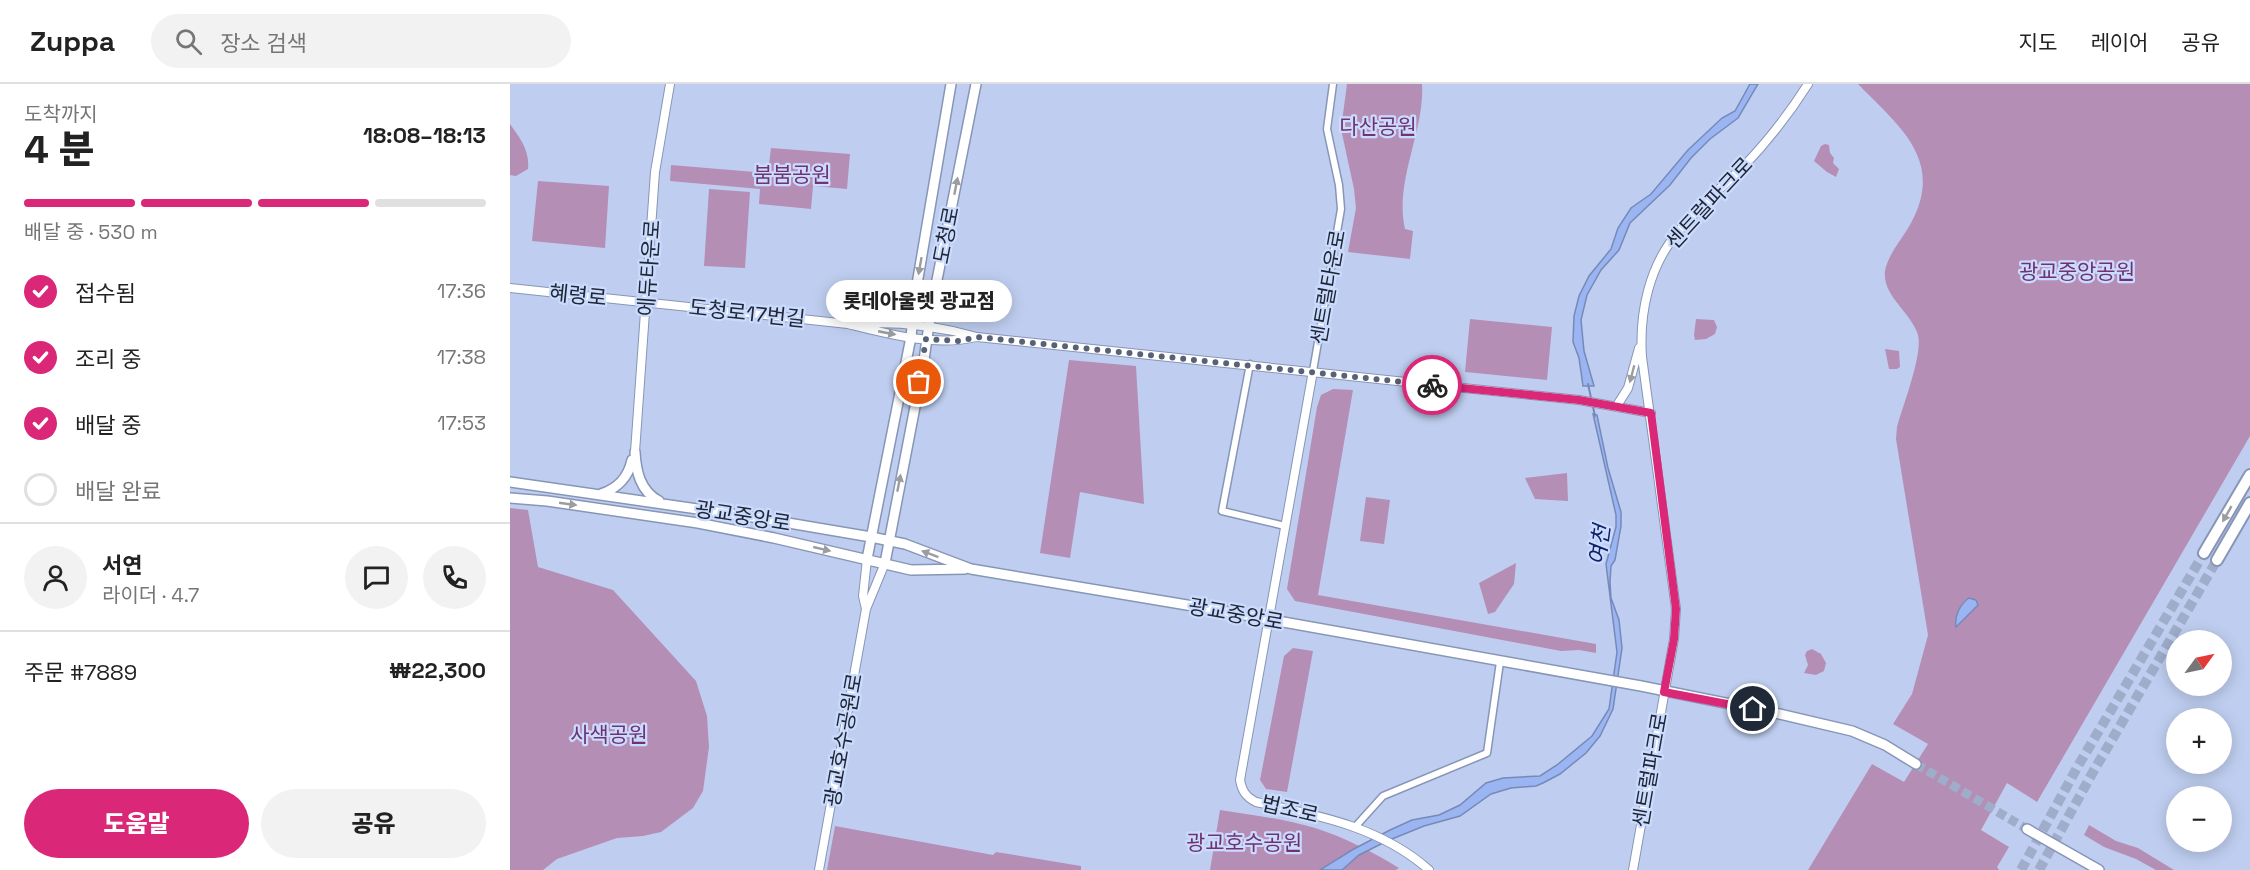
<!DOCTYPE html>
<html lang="ko">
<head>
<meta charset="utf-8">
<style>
	body { margin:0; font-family:"Space Grotesk","Noto Sans KR",sans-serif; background:#f2f2f2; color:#222; height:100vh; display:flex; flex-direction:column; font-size:22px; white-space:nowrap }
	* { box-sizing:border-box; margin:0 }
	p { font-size:20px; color:#767676 }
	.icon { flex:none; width:33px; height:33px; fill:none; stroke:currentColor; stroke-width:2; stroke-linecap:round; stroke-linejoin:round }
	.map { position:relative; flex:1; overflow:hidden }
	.sheet { display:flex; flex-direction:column; background:#fff; width:510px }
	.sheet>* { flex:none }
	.needle { width:39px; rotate:57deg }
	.buttons { position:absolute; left:1656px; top:546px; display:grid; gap:12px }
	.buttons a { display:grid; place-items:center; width:66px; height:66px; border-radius:50%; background:#fff; box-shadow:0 3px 15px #0003; font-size:30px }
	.pin { position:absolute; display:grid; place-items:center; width:51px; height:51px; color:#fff; margin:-26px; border:3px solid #fff; border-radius:50%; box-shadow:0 2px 6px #0007 }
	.courier { position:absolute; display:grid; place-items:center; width:60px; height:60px; margin:-30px; border:4px solid #db2777; border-radius:50%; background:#fff; color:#222; box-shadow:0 2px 8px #0007 }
	.bubble { position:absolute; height:42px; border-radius:21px; background:#fff; box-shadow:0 3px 15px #0003; font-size:20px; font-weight:800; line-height:42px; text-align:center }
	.head em { font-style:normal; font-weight:800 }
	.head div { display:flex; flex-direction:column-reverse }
	.head { display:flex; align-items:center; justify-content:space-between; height:102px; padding:0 24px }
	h1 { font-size:39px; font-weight:800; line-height:45px }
	.bar { display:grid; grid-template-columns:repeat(4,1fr); gap:9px 6px; align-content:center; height:72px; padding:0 24px }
	.bar i { height:8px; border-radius:4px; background:#e0e0e0 }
	.bar .current { background:#db2777 }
	.bar p { grid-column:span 4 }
	.line { display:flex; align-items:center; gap:15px; padding:0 24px; border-top:2px solid #e0e0e0 }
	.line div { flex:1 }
	.round { display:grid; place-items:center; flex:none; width:63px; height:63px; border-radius:32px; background:#f2f2f2 }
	ol { padding:0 24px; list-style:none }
	li { display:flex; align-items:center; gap:18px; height:66px }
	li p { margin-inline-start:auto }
	li .icon { padding:6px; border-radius:50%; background:#db2777; color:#fff; stroke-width:4 }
	li:last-child { color:#767676 }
	li i { width:33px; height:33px; border:3px solid #e0e0e0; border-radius:50% }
	.action { display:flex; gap:12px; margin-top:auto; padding:12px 24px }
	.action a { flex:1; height:69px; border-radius:36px; background:#db2777; color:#fff; font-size:24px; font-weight:800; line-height:69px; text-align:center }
	.action a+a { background:#f2f2f2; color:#222 }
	header { display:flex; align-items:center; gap:36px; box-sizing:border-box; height:84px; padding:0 30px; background:#fff; border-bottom:2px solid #e0e0e0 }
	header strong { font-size:28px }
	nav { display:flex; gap:33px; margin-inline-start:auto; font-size:21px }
	.search { width:420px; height:54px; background:#f2f2f2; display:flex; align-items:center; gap:15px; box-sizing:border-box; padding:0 21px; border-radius:33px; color:#767676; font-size:22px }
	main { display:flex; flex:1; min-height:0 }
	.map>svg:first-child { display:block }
</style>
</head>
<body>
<header>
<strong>Zuppa</strong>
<div class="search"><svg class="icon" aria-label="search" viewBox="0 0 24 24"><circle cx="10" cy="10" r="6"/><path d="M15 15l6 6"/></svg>장소 검색</div>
<nav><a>지도</a><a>레이어</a><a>공유</a></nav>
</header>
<main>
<section class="sheet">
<div class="head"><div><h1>4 분</h1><p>도착까지</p></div><em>18:08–18:13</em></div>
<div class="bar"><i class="current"></i><i class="current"></i><i class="current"></i><i></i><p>배달 중 · 530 m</p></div>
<ol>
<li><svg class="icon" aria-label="check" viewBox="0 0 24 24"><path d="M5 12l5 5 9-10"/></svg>접수됨<p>17:36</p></li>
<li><svg class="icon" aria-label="check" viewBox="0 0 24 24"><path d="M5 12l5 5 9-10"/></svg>조리 중<p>17:38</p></li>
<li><svg class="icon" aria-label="check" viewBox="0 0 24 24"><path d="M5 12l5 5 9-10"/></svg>배달 중<p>17:53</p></li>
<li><i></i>배달 완료</li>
</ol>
<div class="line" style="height:108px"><a class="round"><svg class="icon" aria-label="person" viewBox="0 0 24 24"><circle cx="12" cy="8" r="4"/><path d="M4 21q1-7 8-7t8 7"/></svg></a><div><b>서연</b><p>라이더 · 4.7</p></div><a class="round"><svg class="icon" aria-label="chat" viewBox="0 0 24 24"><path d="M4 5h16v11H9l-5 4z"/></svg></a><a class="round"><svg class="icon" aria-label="phone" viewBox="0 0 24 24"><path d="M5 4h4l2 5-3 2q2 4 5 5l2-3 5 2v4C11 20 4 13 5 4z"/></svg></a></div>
<div class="line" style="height:78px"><div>주문 #7889</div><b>₩22,300</b></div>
<div class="action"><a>도움말</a><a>공유</a></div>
</section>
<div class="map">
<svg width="1740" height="786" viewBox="0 0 1740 786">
	<rect width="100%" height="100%" fill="#bfcef0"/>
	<path fill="#b58eb5" d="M837,0H912C915,47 884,97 895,145L903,147L900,175L838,168L846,124L844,105L831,45Z
		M1348,0H1740V352L1527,718L1497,699L1471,746L1499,763L1487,783L1489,786H1298L1362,680L1394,698L1418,660L1383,640L1402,610L1418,551L1386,355L1387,343C1393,321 1413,270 1408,251C1401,228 1372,212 1375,187C1378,170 1393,154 1401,139C1435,76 1389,42 1348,0Z
		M0,40C10,54 20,67 18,85L6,92L0,91Z
		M1315,60L1319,61L1320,69L1324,74L1323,79L1329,85L1326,93L1317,88L1304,77L1311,62Z
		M261,64L340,70L337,105L303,102L301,125L249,120L250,105L160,97L161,81L258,89Z
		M28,97L99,102L95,164L22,157Z
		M199,105L240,108L235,184L194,182Z
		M960,235L1042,243L1037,296L955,288Z
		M1186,235L1204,236L1207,243L1205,250L1196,255L1185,256L1184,251Z
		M1375,265L1389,267L1390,283L1387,285H1379Z
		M559,276L626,282L634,420L570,408L560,474L530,469Z
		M823,305L843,306L808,511L1086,560V569L1069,566L1051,567L785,517L777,505L807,323L811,311Z
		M1057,389L1058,417L1025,415L1015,394Z
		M856,413L880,416L874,460L850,457Z
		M0,424L18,426L28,483L103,506L186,597L197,632L199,663L193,707L183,724L151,748L133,752L107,754L47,775L33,786H0Z
		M1006,479L1004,500L985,528L978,530L969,499Z
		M783,564L803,567L777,708L756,705L750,696L774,572Z
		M1302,565L1311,570L1316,579L1314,587L1306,591L1294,589L1298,581L1295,571L1297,567Z
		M710,726C742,731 775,735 805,744C834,753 863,768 889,784L886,786H700Z
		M1579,741L1606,757L1628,764L1664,786H1646L1626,775L1594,763L1574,751Z
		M325,742L483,771L486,768L571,782V786H317Z"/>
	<path fill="#9bb5f2" stroke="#768ab9" stroke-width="1.5" d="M1240,0H1248L1228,34L1200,55L1181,74L1160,101L1120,139L1109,166L1091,186L1077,211L1071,236L1074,267L1084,302H1073L1069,274L1063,258L1064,232L1069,212L1079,192L1101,165L1108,144L1121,124L1141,110L1178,66L1212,34L1225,27Z
		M1083,330L1087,331L1098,384L1111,428V442L1105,476L1101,482L1100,498L1101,514L1109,536L1112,564L1103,625L1090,652L1076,669L1050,690L1033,699L1026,702L1001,704L981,710L950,732L914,742L877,757L849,771L832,786H810L842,766L880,746L902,736L929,731L950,721L976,699L993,694L1030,692L1047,681L1082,652L1099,625L1107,568L1096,480L1106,443V431Z
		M1459,514L1466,516L1468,521L1446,543C1444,533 1450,520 1459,514Z"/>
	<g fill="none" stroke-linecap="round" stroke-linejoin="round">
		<path stroke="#768ab9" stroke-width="2" d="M1078,300L1085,332"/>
		<path stroke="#9facca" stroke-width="9" stroke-dasharray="9 4.5" stroke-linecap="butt" d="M1406,680L1517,745"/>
		<path stroke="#9facca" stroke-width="10" stroke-dasharray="10 5" stroke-linecap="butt" d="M1511,786L1568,682L1694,469
			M1529,786L1583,688L1707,476"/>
		<defs>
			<path id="minor" d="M740,280L712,427L775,442
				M803,287L831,125L829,101L817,45L823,0
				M845,743L873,712L977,669L990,578"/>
			<path id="tertiary" d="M0,204L338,240C378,250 425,263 466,253
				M338,240C383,237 424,241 467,253L1069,316L1141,329
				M803,287L730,696C732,707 736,713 746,718C807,731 871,743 919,786
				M1106,323L1118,304L1129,264
				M125,368L145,88L160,0
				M356,525L353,512L357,475
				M309,786L356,525L375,479
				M1123,786L1164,555L1166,525L1132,273C1129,229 1139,182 1168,148C1187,124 1211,104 1233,83C1257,58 1279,30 1298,0"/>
			<path id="secondary" d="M125,368C126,387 130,407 149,417
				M0,398L243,433L361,453L395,460L461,485L701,525L1131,602L1265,629L1342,647L1375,661L1406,680
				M91,410C108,404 118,394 122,376
				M0,414L37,417L188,439L264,454L401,486L455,485
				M357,475L401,253L405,212L441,0
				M375,479L414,276L421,226L466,0
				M1517,745L1589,786"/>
			<path id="motorway" d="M1694,469L1740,391
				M1707,476L1740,419"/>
		</defs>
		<use href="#minor" stroke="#8796b6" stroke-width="9"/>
		<use href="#tertiary" stroke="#8796b6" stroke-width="10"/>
		<use href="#secondary" stroke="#8796b6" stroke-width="12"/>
		<use href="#motorway" stroke="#8796b6" stroke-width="14"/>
		<use href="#minor" stroke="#fff" stroke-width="6"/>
		<use href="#tertiary" stroke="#fff" stroke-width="8"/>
		<use href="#secondary" stroke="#fff" stroke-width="9"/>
		<use href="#motorway" stroke="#fff" stroke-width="10"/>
	</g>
	<defs><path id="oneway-solid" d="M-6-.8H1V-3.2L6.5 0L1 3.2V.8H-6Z" transform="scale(1.5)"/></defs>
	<g fill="#9b9da3">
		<use href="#oneway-solid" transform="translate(446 102) rotate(-79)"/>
		<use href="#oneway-solid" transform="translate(410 182) rotate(100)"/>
		<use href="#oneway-solid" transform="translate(377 249) rotate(11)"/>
		<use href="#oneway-solid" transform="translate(1122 290) rotate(105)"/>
		<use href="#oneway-solid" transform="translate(389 399) rotate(-79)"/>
		<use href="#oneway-solid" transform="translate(58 420) rotate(8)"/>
		<use href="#oneway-solid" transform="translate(1717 430) rotate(120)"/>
		<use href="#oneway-solid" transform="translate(312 465) rotate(13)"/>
		<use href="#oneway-solid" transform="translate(420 470) rotate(-159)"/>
	</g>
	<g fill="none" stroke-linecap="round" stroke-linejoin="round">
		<path stroke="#586175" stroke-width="6" stroke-dasharray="0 10.8" d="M409,298L416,255L449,257L467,253L922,301"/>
		<path stroke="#db2777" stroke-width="8" d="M922,301L1069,316L1141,329L1166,525L1164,555L1154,608L1243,625"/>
	</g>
	<g text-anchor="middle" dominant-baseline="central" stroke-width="4.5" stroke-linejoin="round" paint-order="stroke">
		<g font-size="21" fill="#703271" stroke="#cbdbfe">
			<text x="868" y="42">다산공원</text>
			<text x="282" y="90">붐붐공원</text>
			<text x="1567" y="187">광교중앙공원</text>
			<text x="99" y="650">사색공원</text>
			<text x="734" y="758">광교호수공원</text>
		</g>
		<g font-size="21" fill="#202633" stroke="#cbdbfe">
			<text transform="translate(1199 119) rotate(-47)">센트럴파크로</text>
			<text transform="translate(436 151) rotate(-79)">도청로</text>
			<text transform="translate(139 184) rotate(-86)">에듀타운로</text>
			<text transform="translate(818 203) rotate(-80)">센트럴타운로</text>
			<text transform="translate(68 211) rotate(6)">혜령로</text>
			<text transform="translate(237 229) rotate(6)">도청로17번길</text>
			<text transform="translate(233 432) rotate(9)">광교중앙로</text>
			<text transform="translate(726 530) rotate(10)">광교중앙로</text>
			<text transform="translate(333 656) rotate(-80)">광교호수공원로</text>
			<text transform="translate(1140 686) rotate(-80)">센트럴파크로</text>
			<text transform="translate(780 725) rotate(13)">법조로</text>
		</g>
		<g font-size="22" font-style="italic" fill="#102368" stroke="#cbdbfe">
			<text transform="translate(1089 461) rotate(-82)">여천</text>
		</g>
	</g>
</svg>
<div class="buttons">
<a><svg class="needle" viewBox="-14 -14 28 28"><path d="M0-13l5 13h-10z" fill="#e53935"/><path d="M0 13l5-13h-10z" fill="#767676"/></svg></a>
<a>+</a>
<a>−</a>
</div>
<div class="pin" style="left:409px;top:298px;background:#ea580c"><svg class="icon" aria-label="bag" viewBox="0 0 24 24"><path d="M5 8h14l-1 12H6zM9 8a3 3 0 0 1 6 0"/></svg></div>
<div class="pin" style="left:1243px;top:625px;background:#1f2937"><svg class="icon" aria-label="home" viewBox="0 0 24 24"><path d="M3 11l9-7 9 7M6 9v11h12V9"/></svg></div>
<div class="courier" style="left:922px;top:301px"><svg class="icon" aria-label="bike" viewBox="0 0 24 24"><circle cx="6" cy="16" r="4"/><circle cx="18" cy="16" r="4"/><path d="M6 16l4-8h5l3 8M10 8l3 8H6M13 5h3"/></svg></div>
<div class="bubble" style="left:316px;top:196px;width:186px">롯데아울렛 광교점</div>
</div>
</main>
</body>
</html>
